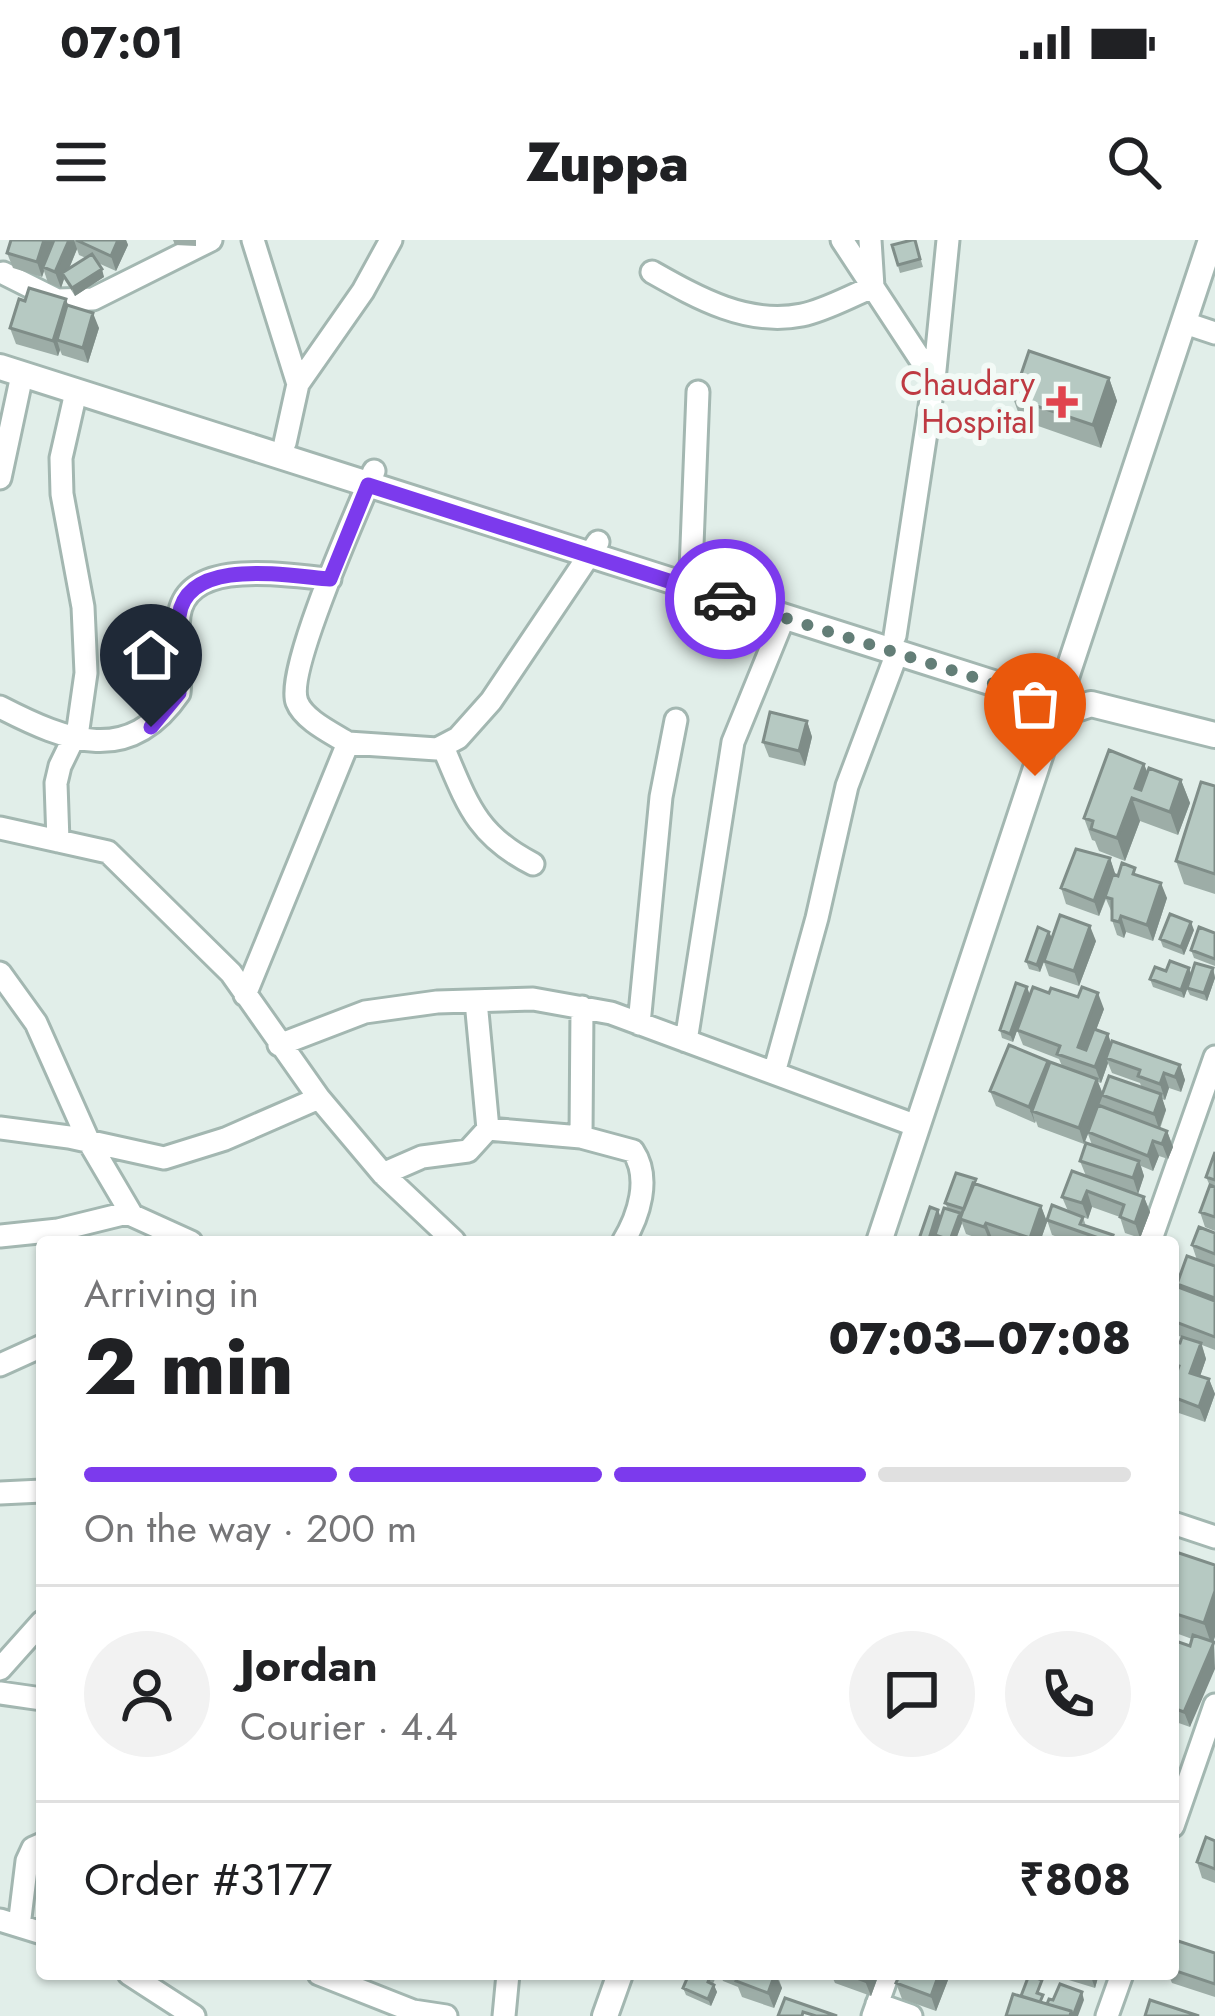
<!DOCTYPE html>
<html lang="en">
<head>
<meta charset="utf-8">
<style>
	body { margin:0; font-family:Jost,sans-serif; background:#f2f2f2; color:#202124; height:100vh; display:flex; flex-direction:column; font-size:45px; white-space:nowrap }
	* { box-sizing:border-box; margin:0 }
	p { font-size:39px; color:#757577 }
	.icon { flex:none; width:66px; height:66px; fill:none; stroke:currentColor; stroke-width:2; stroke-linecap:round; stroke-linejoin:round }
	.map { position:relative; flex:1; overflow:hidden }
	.panel { position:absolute; left:36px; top:996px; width:1143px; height:744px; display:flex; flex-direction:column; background:#fff; border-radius:12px; box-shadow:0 3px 9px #0004 }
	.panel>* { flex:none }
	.pin { position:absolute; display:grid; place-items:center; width:102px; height:102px; color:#fff; margin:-123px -51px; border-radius:50% 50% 50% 0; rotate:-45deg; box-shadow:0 0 12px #0007 }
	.pin .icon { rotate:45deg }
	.courier { position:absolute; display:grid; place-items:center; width:120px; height:120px; margin:-60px; border:9px solid #7c3aed; border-radius:50%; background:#fff; color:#222; box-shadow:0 3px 15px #0007 }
	.headline em { font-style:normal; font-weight:800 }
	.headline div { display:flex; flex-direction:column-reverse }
	.headline { display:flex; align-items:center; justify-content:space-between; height:204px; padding:0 48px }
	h1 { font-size:78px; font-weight:800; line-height:90px }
	.bar { display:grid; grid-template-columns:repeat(4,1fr); gap:18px 12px; align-content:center; height:144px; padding:0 48px }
	.bar i { height:15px; border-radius:9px; background:#e0e0e0 }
	.bar .current { background:#7c3aed }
	.bar p { grid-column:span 4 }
	.line { display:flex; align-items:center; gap:30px; padding:0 48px; border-top:3px solid #e0e0e0 }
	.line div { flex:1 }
	.round { display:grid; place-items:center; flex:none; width:126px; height:126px; border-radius:63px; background:#f2f2f2 }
	.status { display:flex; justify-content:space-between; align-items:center; height:84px; padding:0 60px; background:#fff; direction:ltr }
	.status svg { height:33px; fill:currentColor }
	header { display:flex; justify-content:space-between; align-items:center; height:156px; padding:0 48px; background:#fff; font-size:54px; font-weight:800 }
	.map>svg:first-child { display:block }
</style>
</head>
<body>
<div class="status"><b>07:01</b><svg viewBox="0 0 49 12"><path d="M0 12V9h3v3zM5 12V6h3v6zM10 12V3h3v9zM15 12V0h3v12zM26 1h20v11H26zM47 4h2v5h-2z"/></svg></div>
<header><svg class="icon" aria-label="menu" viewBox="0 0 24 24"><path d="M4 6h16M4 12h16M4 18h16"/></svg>Zuppa<svg class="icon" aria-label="search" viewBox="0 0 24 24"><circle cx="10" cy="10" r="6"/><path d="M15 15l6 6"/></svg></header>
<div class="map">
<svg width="1215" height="1776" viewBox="0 0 1215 1776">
	<rect width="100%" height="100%" fill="#e1eee9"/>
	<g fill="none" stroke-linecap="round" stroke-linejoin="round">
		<defs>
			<path id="minor" d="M253,0L298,144
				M842,0L934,140L895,396
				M652,32C698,58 747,86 802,75C826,70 850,56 873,47L870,0
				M3,33L57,60L93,59L211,0
				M1185,83L1215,93
				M934,140L948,0
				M285,203L298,144L363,51L391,0
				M0,238L22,135
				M691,331L698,152
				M0,467C68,502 129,526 179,453C182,427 176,401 179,376C187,316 288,336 330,339
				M348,503L437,509L458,498L491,461L598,302
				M443,507C467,563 476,595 533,624
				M0,588L108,612L231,733L319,858L383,934L454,1001
				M58,601L56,543L60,526L78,489L86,433L83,367L62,254L61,218L76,152
				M0,733L36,783L89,902L132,975
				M245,755L348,503C332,493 304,480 297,462C285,431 358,269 374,231
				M639,784L661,557L676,480
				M686,801L733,502L784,377
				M279,805L365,772L437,762L533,759L611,773L917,886
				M774,833L817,678L847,546L897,413
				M0,888L69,897L164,918L225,899L319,858
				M488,889L581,897L633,911C651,938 639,976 623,1002
				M581,897L582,767
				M383,934L422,917L468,911L488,889L476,761
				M0,996L58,990L127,973L191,1002
				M1150,1002L1215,817
				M0,1125L42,1106
				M0,1253L42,1251
				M1173,1283L1215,1297
				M0,1429L42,1382
				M0,1453L42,1459
				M1173,1586L1215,1465
				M0,1680L42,1693
				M19,1686L27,1621L33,1608L42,1604
				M129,1734L194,1776
				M319,1734L413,1771L446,1776
				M877,1764L911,1776
				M504,1776L508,1734
				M873,1776L888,1734
				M1107,1776L1122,1734"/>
			<path id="tertiary" d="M0,127L1059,464L1079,468L1091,464L1215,495
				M879,1002L1211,0
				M605,1776L620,1734"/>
		</defs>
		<use href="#minor" stroke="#a3b7b1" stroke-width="27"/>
		<use href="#tertiary" stroke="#a3b7b1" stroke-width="30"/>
		<use href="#minor" stroke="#fff" stroke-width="21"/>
		<use href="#tertiary" stroke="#fff" stroke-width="24"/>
	</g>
	<path fill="#9dada7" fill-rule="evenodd" d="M54,0H126L128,5L116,31L98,23L104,37L75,56L64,39L61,48L48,43L44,31L42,37L13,28L7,13ZM77,9L79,15L86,18L69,29Z
		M173,0H196V6L175,5Z
		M915,0L923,27L900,33L892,5Z
		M25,61L68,65L99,88L88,123L62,115L60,110L58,116L16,104L10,88Z
		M1109,138L1117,161L1101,208L1021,180L1013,158Z
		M807,481L812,497L805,526L769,517L763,502Z
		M1148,532L1181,540L1190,563L1178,595L1140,581L1125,621L1099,611L1095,601L1092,600L1084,578Z
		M1215,546V654L1184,644L1176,621Z
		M1110,618L1115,635H1138L1167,658L1153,701L1126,692L1124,698L1117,695L1112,680V673L1106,659L1099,676L1066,664L1061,648Z
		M1194,690L1184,715L1163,707L1160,699Z
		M1049,692L1052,698L1096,701L1079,746L1049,736L1044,722L1040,732L1029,729L1026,721Z
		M1215,693V726L1194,718L1191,710Z
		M1213,728L1215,738L1207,761L1190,755L1187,749L1184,758L1153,747L1150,739L1166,731L1191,734Z
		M1049,753L1104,769L1096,790L1108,794L1111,804L1180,825L1185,840L1181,852L1169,848L1165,860L1162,859L1166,870L1160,889L1167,891L1173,907L1168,919L1159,916L1153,931L1141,926L1144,936L1138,954L1144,957L1150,972L1140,998L1125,993L1120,977L1092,967L1088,979L1083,977L1086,986L1115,1002H1071L1052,995L1047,980L1068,971L1062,957L1086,936L1080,921L1092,905L1088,894L1084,904L1038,887L1036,881L1035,883L996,866L990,851L1048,821L1049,824L1062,826L1059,819L1023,805L1017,790L1013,802L1002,798L1000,790L1030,755ZM1108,823L1112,833L1140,843L1142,848L1103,854L1098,842L1101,843Z
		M1215,912V991L1205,987L1200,972L1210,946L1206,937Z
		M978,945L1041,966L1047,982L1040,1002H1004L992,998L988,1002L966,994L962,983L955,1002H937L935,996L933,1002H920L919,999L948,969L945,963Z
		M1215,993V1110L1202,1105L1206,1119L1200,1136L1209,1139L1215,1154L1205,1182L1173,1171V1144L1175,1138H1173V1101L1180,1103L1182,1097L1173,1094V1045L1178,1047L1177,1044L1197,1020L1192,1005Z
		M1173,1311L1213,1402L1190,1487L1173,1481V1400L1190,1406L1192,1399L1173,1392Z
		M1215,1601V1643L1202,1638L1197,1622Z
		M1173,1706L1215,1713V1757L1172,1743L1168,1734H1173Z
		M689,1734H717L713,1744L717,1752L711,1766L686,1755L683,1748Z
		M720,1734H777L782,1748L774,1768L742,1757L738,1747L723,1741Z
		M831,1734H879L871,1756L835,1743Z
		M900,1734H946L948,1740L936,1771L902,1759L896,1743Z
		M1049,1734H1099L1095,1748Z"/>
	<path fill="#7f8d88" d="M44,0H53L43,27L44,31L42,37L37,22Z
		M69,0H74L77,9L65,38L62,33L64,39L61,48L55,32Z
		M118,0H126L128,5L116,31L111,16Z
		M102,29L104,37L75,56L72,48Z
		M66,59L71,74L57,100L60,110L58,116L53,101Z
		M93,73L99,88L88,123L83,108Z
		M1109,138L1117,161L1101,208L1093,185Z
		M807,481L812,497L805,526L799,511Z
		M1144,524L1153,546L1140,561L1135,548Z
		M1181,540L1190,563L1178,595L1170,572Z
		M1132,558L1140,581L1125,621L1117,598Z
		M1110,618L1115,633L1099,676L1094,661Z
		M1161,643L1167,658L1153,701L1147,685Z
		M1121,676L1126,692L1124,698L1119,682Z
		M1191,682L1194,690L1184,715L1181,707Z
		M1090,686L1096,701L1079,746L1074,731Z
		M1049,692L1052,699L1040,732L1037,725Z
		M1189,728L1192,736L1184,758L1181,750Z
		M1213,728L1215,738L1207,761L1204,753Z
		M1027,747L1030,755L1013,802L1010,794Z
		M1098,753L1104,769L1084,822L1078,807Z
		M1108,794L1113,810L1106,818L1108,823L1101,843L1095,827Z
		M1048,821L1054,836L1032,871L1035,883L1029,867Z
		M1180,825L1185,840L1181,852L1175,837Z
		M1164,833L1169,848L1165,860L1160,844Z
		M1097,839L1103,855L1084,904L1079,888Z
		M1161,854L1166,870L1159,889L1154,874Z
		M1167,891L1173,907L1168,919L1162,904Z
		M1153,901L1159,916L1153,931L1148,916Z
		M1139,921L1144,936L1138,954L1133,938Z
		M1087,951L1092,967L1088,979L1082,963Z
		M1144,957L1150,972L1140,998L1135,983Z
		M1041,966L1047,982L1040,1002H1032L1030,998Z
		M938,970L941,978L933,1002H928Z
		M960,973L962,983L955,1002H950Z
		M986,983L992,998L990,1002L984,987Z
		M1201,1103L1206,1119L1196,1148L1190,1133Z
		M1209,1139L1215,1154L1205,1182L1199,1167Z
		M1215,1351V1397L1212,1406L1204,1383Z
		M1214,1402L1215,1429L1190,1487L1184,1472Z
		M1173,1503L1178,1517L1173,1535Z
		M775,1734L782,1748L774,1768L768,1753Z
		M868,1734H879L871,1756L865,1741Z
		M939,1734H946L948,1740L936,1771L931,1756Z
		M1090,1734H1099L1095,1748Z
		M714,1745L717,1752L711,1766L708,1759Z
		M1082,1752L1084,1760L1078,1776H1070Z"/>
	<path fill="#b6c9c2" stroke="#7f8d88" stroke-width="3" d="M11,0H44L37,22L7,13Z
		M54,0H69L55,32L43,27Z
		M76,0H118L111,16Z
		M912,0H915L920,19L898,25L892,5Z
		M92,14L102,29L72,48L62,33Z
		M29,48L66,59L53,101L10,88L19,59L25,61Z
		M67,65L93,73L83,108L57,100Z
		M1029,111L1109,138L1093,185L1013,158Z
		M770,472L807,481L799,511L763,502Z
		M1109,510L1144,524L1135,548L1141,550L1149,528L1181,540L1170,572L1132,558L1117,598L1091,589L1093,581L1084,578Z
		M1201,542L1215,546V634L1176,621Z
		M1076,609L1110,618L1094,661L1061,648Z
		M1122,623L1135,628L1133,634L1161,643L1147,685L1121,676L1119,682L1112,680V659L1105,657L1113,634L1118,636Z
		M1170,674L1191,682L1181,707L1160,699Z
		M1060,675L1090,686L1074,731L1044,721Z
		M1038,687L1049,692L1037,725L1026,721Z
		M1199,687L1215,693V719L1191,710Z
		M1170,721L1189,728L1181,750L1150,739L1155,727L1166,731Z
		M1195,723L1213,728L1204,753L1187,748Z
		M1016,743L1027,747L1010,794L1000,790Z
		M1033,747L1049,753L1051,748L1078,757L1082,747L1098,753L1078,807L1086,810L1094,789L1108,794L1095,827L1057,814L1060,806L1017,790Z
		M1112,801L1180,825L1175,837L1164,833L1160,844L1138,836L1140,830L1106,818Z
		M1009,805L1048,821L1029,867L990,851Z
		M1050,822L1097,839L1079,888L1032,871Z
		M1109,836L1161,854L1154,874L1102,855Z
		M1098,865L1167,891L1162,904L1153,901L1148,916L1088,892Z
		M1086,903L1139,921L1133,938L1080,921Z
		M1215,912V940L1206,937Z
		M1072,931L1144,957L1135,983L1120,977L1124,965L1087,951L1082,963L1062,957Z
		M956,933L976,939L964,969L945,963Z
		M973,943L1041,966L1030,998L986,983L984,987L960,979Z
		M1210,945L1215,947V977L1200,972Z
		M1052,965L1083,977L1080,984L1113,995L1110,1002L1047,980Z
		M930,967L938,970L928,1002L919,999Z
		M944,968L960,973L950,1000L935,995Z
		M1199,987L1215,993V1014L1192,1005Z
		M1187,1016L1215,1026V1058L1177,1044Z
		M1173,1045L1215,1061V1097L1173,1081Z
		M1182,1097L1201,1103L1190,1133L1209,1139L1199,1167L1173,1157V1144L1179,1126L1173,1124V1101L1180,1103Z
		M1173,1311L1215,1325V1351L1204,1383L1173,1373Z
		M1193,1395L1214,1402L1184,1472L1173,1468V1400L1190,1406Z
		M1206,1597L1215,1601V1629L1197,1622Z
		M1175,1700L1215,1713V1744L1173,1730V1706Z
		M689,1734H711L708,1742L714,1745L708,1759L683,1748Z
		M739,1734H775L768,1753L736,1741Z
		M846,1734H868L865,1741Z
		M900,1734H939L931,1756L896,1743Z
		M1029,1735L1042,1740L1037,1753L1043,1755L1040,1762L1021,1756Z
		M1060,1744L1082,1752L1073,1776L1071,1771L1047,1764L1049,1759L1053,1760Z
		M1013,1754L1071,1771L1070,1776H1006Z
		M785,1758L837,1776H816L803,1772L802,1776H778Z
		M1150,1760L1199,1776H1145Z"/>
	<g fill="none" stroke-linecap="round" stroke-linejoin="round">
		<path stroke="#637e77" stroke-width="12" stroke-dasharray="0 21.6" d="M725,359L1059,464L1035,536"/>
		<path stroke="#7c3aed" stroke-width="15" d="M151,487L179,453C181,427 176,401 179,376C187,316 289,336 330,339L368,245L725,359"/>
	</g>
	<path fill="#e0444e" stroke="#f2faf6" stroke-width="4.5" d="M1056 144h12v12h12v12h-12v12h-12v-12h-12v-12h12z"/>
	<g text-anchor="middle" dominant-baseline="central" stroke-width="12" stroke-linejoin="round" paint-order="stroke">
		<g font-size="33" fill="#be3a42" stroke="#f2faf6" text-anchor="end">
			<text x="1035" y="143">Chaudary<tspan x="1035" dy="38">Hospital</tspan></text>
		</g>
	</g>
</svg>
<div class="pin" style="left:1035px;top:536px;background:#ea580c"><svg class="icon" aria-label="bag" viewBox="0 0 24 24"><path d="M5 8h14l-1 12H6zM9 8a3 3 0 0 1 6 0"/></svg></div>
<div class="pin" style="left:151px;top:487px;background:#1f2937"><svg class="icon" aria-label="home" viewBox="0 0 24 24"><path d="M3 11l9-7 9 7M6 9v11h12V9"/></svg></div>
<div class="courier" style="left:725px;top:359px"><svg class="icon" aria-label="car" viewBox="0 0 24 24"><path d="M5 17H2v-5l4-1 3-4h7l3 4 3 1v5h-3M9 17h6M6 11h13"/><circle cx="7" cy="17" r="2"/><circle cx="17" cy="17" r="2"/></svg></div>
<section class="panel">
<div class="headline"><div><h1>2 min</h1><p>Arriving in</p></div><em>07:03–07:08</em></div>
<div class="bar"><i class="current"></i><i class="current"></i><i class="current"></i><i></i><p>On the way · 200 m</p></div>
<div class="line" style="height:216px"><a class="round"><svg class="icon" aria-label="person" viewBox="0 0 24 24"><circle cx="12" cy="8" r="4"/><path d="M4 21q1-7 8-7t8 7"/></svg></a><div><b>Jordan</b><p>Courier · 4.4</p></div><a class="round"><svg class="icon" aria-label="chat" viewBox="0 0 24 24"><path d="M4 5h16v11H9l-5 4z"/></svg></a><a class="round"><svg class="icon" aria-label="phone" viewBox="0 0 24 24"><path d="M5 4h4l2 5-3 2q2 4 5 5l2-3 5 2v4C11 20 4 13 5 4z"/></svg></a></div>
<div class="line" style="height:156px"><div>Order #3177</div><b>₹808</b></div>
</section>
</div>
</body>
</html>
